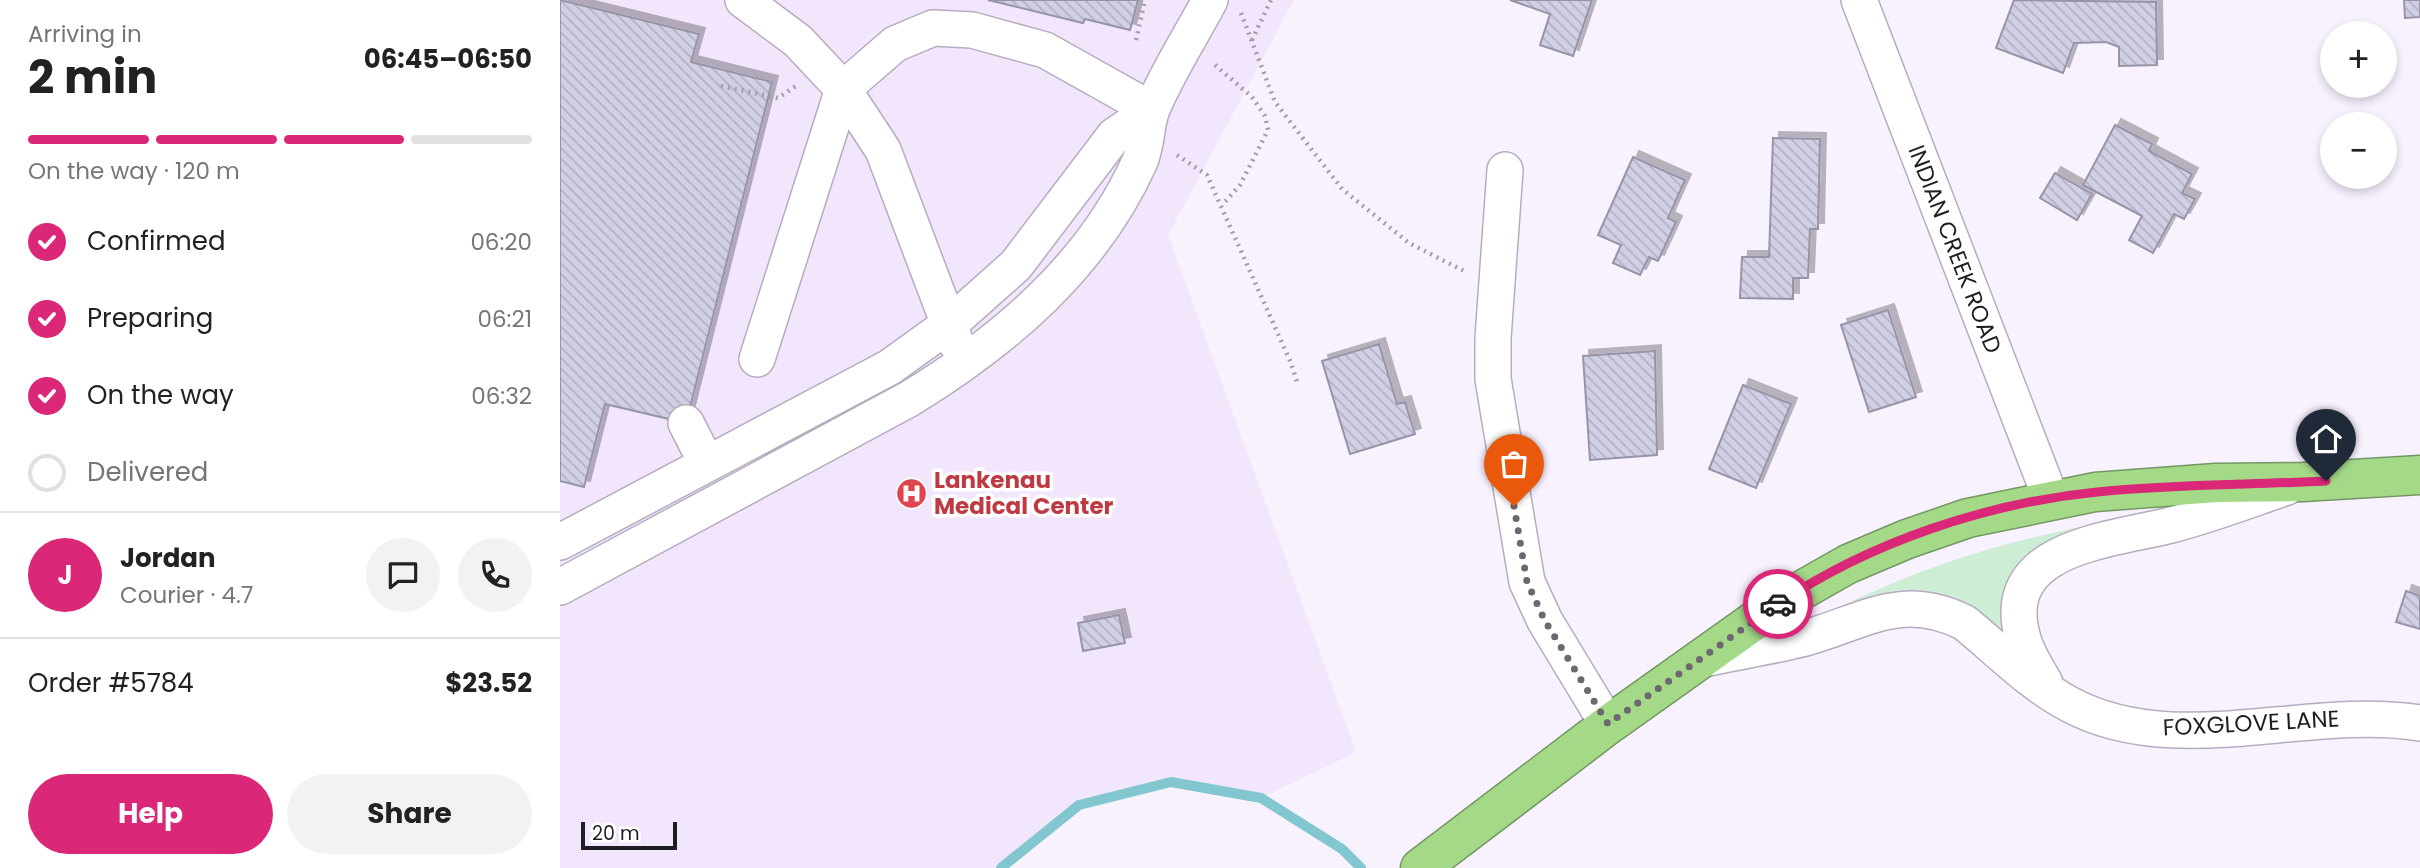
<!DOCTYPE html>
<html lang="en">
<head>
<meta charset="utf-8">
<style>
	body { margin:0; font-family:Poppins,sans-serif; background:#f2f2f2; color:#222; height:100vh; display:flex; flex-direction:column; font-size:26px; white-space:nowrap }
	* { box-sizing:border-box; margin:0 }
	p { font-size:23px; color:#767676 }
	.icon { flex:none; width:38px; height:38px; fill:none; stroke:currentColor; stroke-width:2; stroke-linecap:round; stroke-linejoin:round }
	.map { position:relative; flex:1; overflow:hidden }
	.drawer { display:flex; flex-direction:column; background:#fff; width:560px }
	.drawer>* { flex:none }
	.fabs { position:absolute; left:1760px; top:21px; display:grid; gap:14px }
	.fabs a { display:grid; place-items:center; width:77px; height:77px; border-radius:50%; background:#fff; box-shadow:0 4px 10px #0003; font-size:35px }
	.scale { position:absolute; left:21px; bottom:18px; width:96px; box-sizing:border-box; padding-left:7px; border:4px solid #201c23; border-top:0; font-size:19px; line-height:24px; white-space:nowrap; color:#201c23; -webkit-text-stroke:5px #fff; paint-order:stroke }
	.pin { position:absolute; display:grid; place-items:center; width:60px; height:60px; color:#fff; margin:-72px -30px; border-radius:50% 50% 50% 0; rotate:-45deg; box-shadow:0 0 7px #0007 }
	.pin .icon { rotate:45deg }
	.courier { position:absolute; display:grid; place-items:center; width:70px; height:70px; margin:-35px; border:5px solid #db2777; border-radius:50%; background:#fff; color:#222; box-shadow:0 2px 9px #0007 }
	.summary em { font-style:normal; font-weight:700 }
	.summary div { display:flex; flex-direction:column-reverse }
	.summary { display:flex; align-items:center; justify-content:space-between; height:119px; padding:0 28px }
	h1 { font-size:46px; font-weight:700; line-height:52px }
	.bar { display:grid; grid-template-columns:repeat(4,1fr); gap:10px 7px; align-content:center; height:84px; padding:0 28px }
	.bar i { height:9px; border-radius:5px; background:#e0e0e0 }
	.bar .on { background:#db2777 }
	.bar p { grid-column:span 4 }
	.line { display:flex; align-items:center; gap:18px; padding:0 28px; border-top:2px solid #e0e0e0 }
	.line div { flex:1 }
	.round { display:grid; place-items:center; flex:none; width:74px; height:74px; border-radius:37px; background:#f2f2f2 }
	ol { padding:0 28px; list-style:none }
	li { display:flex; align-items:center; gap:21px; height:77px }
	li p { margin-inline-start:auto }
	li .icon { padding:7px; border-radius:50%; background:#db2777; color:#fff; stroke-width:4 }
	li:last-child { color:#767676 }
	li i { width:38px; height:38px; border:4px solid #e0e0e0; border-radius:50% }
	.action { display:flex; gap:14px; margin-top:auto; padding:14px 28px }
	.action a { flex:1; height:80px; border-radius:42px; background:#db2777; color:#fff; font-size:28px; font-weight:700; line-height:80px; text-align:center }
	.action a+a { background:#f2f2f2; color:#222 }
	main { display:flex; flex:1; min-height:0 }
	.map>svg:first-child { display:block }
</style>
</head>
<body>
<main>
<section class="drawer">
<div class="summary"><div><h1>2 min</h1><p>Arriving in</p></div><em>06:45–06:50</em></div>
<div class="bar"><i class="on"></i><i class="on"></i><i class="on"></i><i></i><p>On the way · 120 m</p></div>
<ol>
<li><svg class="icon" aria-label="check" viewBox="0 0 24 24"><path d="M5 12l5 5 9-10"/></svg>Confirmed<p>06:20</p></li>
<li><svg class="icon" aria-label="check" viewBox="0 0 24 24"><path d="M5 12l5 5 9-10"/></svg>Preparing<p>06:21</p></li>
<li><svg class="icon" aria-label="check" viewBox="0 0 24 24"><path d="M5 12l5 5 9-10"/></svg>On the way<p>06:32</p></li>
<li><i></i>Delivered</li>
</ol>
<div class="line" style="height:126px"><b class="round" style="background:#db2777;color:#fff">J</b><div><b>Jordan</b><p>Courier · 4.7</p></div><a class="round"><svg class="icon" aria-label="chat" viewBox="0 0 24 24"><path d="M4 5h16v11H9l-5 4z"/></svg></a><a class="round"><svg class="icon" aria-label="phone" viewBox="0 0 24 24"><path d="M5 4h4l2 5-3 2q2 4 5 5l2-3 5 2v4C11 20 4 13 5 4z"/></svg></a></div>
<div class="line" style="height:91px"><div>Order #5784</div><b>$23.52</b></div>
<div class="action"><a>Help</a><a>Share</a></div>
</section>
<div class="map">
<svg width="1860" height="868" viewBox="0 0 1860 868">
	<defs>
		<pattern id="building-back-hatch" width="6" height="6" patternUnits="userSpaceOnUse" patternTransform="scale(1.75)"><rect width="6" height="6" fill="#d0cfe4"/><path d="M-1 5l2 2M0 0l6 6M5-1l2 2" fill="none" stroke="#b2b1c3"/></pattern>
		<filter id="shadow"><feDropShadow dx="6" dy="-6" stdDeviation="0" flood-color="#0004"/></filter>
	</defs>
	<rect width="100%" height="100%" fill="#f8f2fe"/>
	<path fill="#f1e6fc" d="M0,0H734L608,235L796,752L701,798L611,782L519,804L441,868H0Z"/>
	<path fill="#cdeed4" d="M1549,522L1505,536L1453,642L1295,606L1292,601C1378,561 1455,538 1549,522Z"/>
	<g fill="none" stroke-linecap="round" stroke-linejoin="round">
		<path stroke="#82c7d0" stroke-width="10" d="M441,868L519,805L611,782L701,798L782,849L801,868"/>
	</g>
	<path fill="url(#building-back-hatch)" stroke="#9694a8" stroke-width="2" filter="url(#shadow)" d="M0,0L139,34L131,62L212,82L126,423L45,404L24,487L0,481Z
		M428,0H578L570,30L525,19L523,23Z
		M950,0H1032L1013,56L980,45L990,14Z
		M1454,0L1596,2L1597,65L1559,66V47L1546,42L1514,43L1503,73L1436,48Z
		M1844,0H1860V17L1845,18Z
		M1555,125L1592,144L1589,151L1632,174L1622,193L1635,199L1624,219L1614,214L1593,253L1569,240L1582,216L1523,185Z
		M1213,138L1260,139L1258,229H1250L1248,278H1233V299L1180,298L1182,257H1209Z
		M1073,157L1125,180L1108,218L1116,222L1098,261L1089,257L1080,275L1053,263L1061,245L1038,235Z
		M1495,173L1532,194L1517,220L1480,198Z
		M1328,310L1356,397L1309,412L1281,325Z
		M819,344L837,404L845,402L855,434L790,454L762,361Z
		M1095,351L1097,455L1030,460L1023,356Z
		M1183,385L1231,404L1196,488L1149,469Z
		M1846,591L1860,596V629L1836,622Z
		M559,615L565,643L523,651L518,623Z"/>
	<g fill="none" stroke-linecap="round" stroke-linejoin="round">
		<defs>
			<path id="minor" d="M183,0L238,41L283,89L323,150L396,343
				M1299,0L1491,499
				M945,170L933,338V379L967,582L985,621L1048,725
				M197,359L283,89L335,44L373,28L412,30L485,50L592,110
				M126,423L147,464
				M0,542L330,367L391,323L456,265L554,136L592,110
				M0,587L349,399C444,341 533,266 580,161C587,145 586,125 592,109C608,71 631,36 650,0
				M1139,660C1174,652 1210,647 1245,638C1303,622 1342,591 1405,623C1438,650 1471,684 1509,704C1614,761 1747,705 1860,723
				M1485,683C1478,671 1470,658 1465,645C1431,547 1548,541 1611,525C1650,515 1689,500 1727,487"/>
			<path id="highway" d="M860,868L1048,725L1221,602L1288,564L1347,539L1408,518L1535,492L1656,483L1743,482L1860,475"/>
		</defs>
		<use href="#minor" stroke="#b6acbf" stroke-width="38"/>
		<use href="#highway" stroke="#759764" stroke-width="41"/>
		<path stroke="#a29da7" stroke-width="4.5" stroke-dasharray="2 5" stroke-linecap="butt" d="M681,13L715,102L782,189L849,243L906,272
			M576,40L585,0
			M692,40L711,0
			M655,65L692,97L705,116L708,130L680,185L662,205
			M161,86L218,98L236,86
			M617,155L647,175L731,363L738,385"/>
		<use href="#minor" stroke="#fff" stroke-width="35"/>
		<use href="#highway" stroke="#a3d987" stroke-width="38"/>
	</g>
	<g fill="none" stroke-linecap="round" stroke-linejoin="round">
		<path stroke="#6c6770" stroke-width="7" stroke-dasharray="0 12.6" d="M954,506L967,582L985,621L1048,724L1218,604"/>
		<path stroke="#db2777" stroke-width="9" d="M1218,604C1310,542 1427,503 1537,492C1613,484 1690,485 1766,481"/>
	</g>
	<defs>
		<symbol id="hospital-disc" viewBox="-11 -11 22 22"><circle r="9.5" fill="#e0444e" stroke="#fff"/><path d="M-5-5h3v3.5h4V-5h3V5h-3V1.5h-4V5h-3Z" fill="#fff"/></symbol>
	</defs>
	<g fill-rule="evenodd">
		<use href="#hospital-disc" x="334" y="476" width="35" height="35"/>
	</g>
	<g text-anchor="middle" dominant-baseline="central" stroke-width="7" stroke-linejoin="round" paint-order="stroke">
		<g font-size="23" fill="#201c23" stroke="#fff">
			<text transform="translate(1395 249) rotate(69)">INDIAN CREEK ROAD</text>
			<text transform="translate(1691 723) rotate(-3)">FOXGLOVE LANE</text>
		</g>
		<g font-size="23" font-weight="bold" fill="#be3a42" stroke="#fff" text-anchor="start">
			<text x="374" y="480">Lankenau<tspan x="374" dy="26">Medical Center</tspan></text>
		</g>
	</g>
</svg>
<div class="fabs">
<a>+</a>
<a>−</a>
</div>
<div class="scale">20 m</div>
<div class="pin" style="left:954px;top:506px;background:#ea580c"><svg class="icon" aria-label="bag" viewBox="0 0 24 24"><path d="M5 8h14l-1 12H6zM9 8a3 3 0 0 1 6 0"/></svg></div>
<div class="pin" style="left:1766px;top:481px;background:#1f2937"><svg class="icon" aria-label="home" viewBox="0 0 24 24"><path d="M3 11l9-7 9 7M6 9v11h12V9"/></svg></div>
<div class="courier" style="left:1218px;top:604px"><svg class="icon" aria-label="car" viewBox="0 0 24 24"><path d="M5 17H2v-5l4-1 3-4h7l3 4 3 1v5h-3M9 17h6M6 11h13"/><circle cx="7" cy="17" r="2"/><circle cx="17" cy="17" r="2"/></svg></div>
</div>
</main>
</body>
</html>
